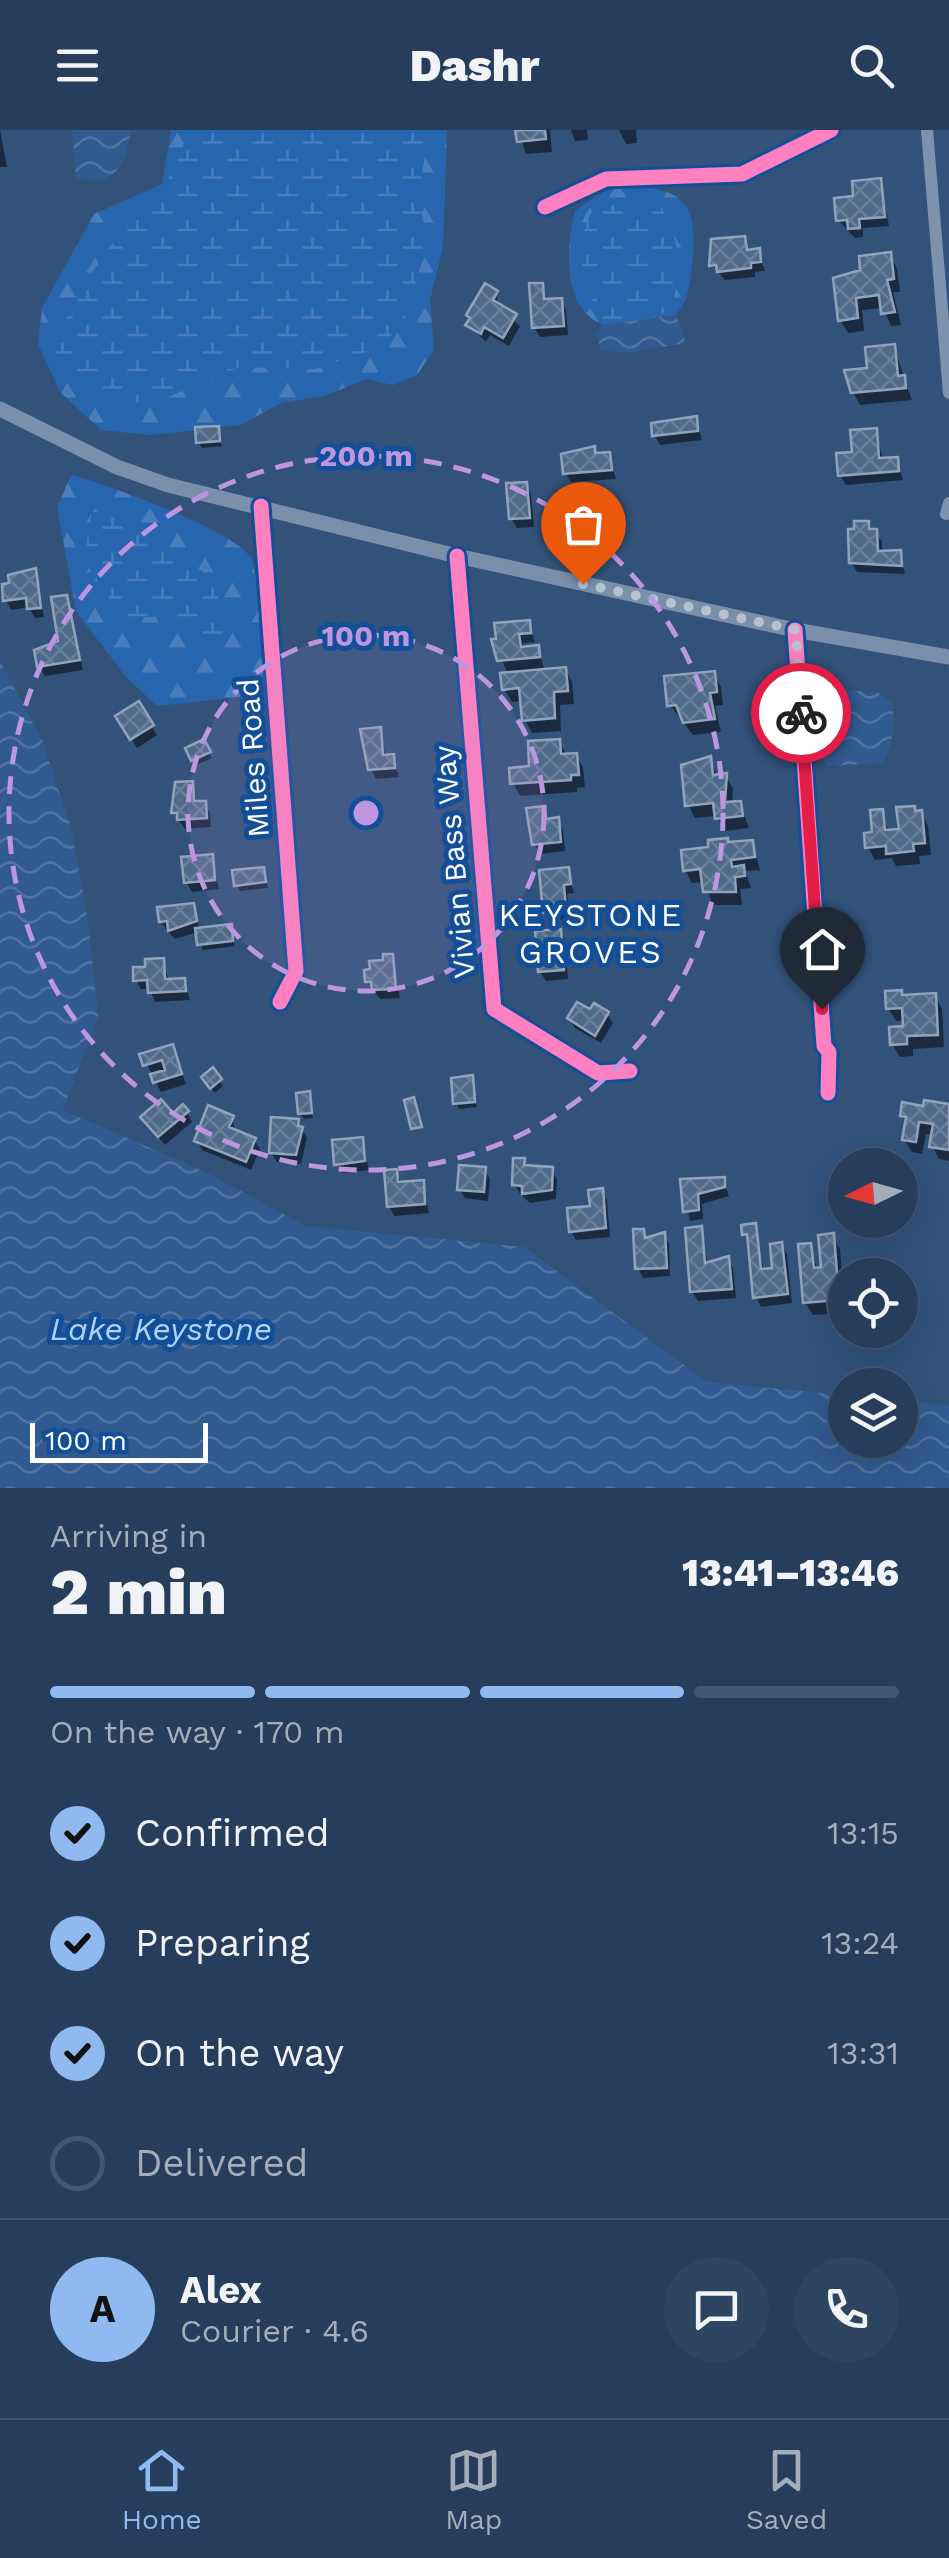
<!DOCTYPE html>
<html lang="en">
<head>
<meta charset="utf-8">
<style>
	body { margin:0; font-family:"Work Sans",sans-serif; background:#2e4562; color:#f1f3f6; height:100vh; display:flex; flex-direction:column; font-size:38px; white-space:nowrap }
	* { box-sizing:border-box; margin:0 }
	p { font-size:32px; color:#a4aebb }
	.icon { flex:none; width:55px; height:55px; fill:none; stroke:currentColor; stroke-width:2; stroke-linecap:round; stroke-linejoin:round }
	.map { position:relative; height:1358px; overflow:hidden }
	.side { display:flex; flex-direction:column; background:#263e5c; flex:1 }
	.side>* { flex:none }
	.needle { width:65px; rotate:265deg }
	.tools { position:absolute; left:828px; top:1018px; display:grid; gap:20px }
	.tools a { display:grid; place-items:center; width:90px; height:90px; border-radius:50%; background:#263e5c; box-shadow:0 10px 40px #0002,0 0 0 2px #425772; font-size:50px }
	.scale { position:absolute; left:30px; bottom:25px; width:178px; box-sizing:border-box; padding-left:10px; border:5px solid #fff; border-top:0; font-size:28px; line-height:35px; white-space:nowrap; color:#fff; -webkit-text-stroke:8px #134e99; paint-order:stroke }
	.pin { position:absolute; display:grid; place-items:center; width:85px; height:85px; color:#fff; margin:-102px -42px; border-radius:50% 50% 50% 0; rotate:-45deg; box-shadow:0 0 10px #0007 }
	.pin .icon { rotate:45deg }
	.courier { position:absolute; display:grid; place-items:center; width:100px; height:100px; margin:-50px; border:8px solid #e11d48; border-radius:50%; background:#fff; color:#222; box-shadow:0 2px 12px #0007 }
	.head em { font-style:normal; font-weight:800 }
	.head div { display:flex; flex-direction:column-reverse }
	.head { display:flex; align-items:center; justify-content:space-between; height:170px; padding:0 50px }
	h1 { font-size:65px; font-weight:800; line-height:75px }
	.bar { display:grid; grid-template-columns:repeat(4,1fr); gap:15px 10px; align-content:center; height:120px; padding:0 50px }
	.bar i { height:12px; border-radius:8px; background:#425772 }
	.bar .active { background:#90b9f0 }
	.bar p { grid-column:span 4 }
	.line { display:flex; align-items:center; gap:25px; padding:0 50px; border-top:2px solid #425772 }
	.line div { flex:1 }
	.round { display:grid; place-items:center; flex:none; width:105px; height:105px; border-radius:52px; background:#2e4562 }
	ol { padding:0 50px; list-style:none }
	li { display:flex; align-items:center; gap:30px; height:110px }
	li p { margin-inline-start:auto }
	li .icon { padding:10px; border-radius:50%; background:#90b9f0; color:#111; stroke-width:4 }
	li:last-child { color:#a4aebb }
	li i { width:55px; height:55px; border:5px solid #425772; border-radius:50% }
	header { display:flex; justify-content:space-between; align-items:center; height:130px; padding:0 50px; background:#263e5c; font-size:45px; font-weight:800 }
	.tabs { display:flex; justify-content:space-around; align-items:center; height:140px; border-top:2px solid #425772; background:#263e5c; font-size:28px; color:#a4aebb }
	.tabs a { display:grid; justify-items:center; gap:5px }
	.tabs .active { color:#90b9f0 }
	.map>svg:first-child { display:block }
</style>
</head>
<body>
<header><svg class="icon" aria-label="menu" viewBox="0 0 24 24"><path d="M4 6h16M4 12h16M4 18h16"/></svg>Dashr<svg class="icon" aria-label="search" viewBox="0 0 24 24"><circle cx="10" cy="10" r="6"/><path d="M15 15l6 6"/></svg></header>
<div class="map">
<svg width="949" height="1358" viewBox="0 0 949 1358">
	<defs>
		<pattern id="forest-firs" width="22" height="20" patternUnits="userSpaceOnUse" patternTransform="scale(2.5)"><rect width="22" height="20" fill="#2865af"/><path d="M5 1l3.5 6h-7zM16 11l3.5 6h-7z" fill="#487cbb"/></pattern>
		<pattern id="wetland-marsh" width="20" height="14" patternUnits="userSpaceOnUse" patternTransform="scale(2.5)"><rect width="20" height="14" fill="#2865af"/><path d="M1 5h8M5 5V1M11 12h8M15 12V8" fill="none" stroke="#487cbb"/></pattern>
		<pattern id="water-waves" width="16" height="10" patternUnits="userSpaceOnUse" patternTransform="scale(2.5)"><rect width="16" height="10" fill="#315a90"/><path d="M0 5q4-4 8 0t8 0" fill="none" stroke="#5073a1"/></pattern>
		<pattern id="building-cross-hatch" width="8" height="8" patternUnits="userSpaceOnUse" patternTransform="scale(2.5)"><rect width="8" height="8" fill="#4f6989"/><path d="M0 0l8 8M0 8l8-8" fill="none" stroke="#69809b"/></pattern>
	</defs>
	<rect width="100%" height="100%" fill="#32527a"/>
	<path fill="url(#forest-firs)" d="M171,0H447L443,117L430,170L434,220L417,245L393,255L367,249L324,266L281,273L241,295L151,305L101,300L60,262L38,214L42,178L94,84L162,54Z
		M633,55C691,61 697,79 692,134C690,155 689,168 676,185L603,195C561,178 566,115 575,81L604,61Z
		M71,345C106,354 234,400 251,428C258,440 264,532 263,550L239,567L157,576L126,547L76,481L57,377Z"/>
	<path fill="url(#wetland-marsh)" d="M188,0H434L428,10L421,48L424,125L405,187L383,216L315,239L239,237L156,272H109L64,246L53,212C68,186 82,157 99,132C137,77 169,71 188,0Z
		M637,69L659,74C681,105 682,146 670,182L630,194L603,195C585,153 570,124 592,81Z
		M120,381L210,447L227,489L220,521L205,525L170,486L131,488C89,452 79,437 92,382Z"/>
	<path fill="url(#water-waves)" d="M72,0H131C127,33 113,61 76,47Z
		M676,185L686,213L626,223L601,220L595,202L603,195Z
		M0,531L42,610L71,697L89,797L98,886L63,980L205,1042L306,1096L524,1117L707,1252L845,1265V1310H900V1271L949,1275V1358H0Z
		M839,559L878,563L891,571C896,590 894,617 881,633L828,636L819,625L829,566Z"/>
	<path fill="#0007" d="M0,0L7,37H0Z
		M518,0H550L552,22L526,24Z
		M571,0H587L588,10L575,11Z
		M636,0L637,13L626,14L619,0Z
		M880,51L889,96L863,98V107L855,108L838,90Z
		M744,108L750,122L758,121L765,141L755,142V147L725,150L712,135Z
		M890,125L897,138L900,162H893L901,195L891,196L883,178L862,180L864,201L848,203L840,190L855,148Z
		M541,155L547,171H561L566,180L568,205L540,207L534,197Z
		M496,163L499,177L520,196L509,216L490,205L486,212L468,195Z
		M894,217L912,270L860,275L853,262Z
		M696,289L702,310L660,315L655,306Z
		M217,298L222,316L202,318L198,312Z
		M876,300L883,330L897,329L903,350L846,355L840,345Z
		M594,319L597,326L609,325L616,349L571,352L565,343Z
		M526,355L531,364L534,397L517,398L511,388Z
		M867,393L882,411V423H900L905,444L857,442L851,432Z
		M35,440L44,487L35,488L29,477L11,480L6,470Z
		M66,467L83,540L45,546L40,537L61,513Z
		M528,493L535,512L523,513L524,519L538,518L545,541L565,539L572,552L574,574L560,575L561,601L532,603L525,590L523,571L512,572L504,559L508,544L494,511Z
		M714,544L721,557L723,575L715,576L721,602L693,605L670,575Z
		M138,574L157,605L137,618L118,587Z
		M379,600L386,627H393L399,647L376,649L371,639Z
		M559,611L567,626L576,625L583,638L585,657L577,658V662L520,666L513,653Z
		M203,612L212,628L196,635L188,619Z
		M710,629L718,647L726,646L733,659L732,674L740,673L749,698L725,701L717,686L695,688L688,675Z
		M191,654L197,674L204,673L210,683L211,697L185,699L174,683Z
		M543,678L549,691L557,690L563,700L565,721L540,724L535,715Z
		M881,682L889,702L901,701L921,682L928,696L931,725L919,726L920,734L896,736L892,728L875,730L868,717Z
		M752,712L760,740L745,741L751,758L740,759L742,775H713L704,752L692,753L685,740Z
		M211,727L219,759L192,762L186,752Z
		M263,739L268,758L240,761L237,755Z
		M567,739L574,763L567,764L570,789L551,791L545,782Z
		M193,776L200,800L230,797L235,816L203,820L198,802L175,809L167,801L161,791Z
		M560,801L565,811L568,849L546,851L540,842Z
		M391,827L400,868L380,869L368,852L372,833Z
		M163,831L169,851L184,850L190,870L155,872L150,859H141L136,850Z
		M935,866L942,879L944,917L913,919V926L900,927L892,914L906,899L905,890L896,891L888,878L903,867Z
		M590,883L607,884L613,893L601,913L575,898L569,888Z
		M172,917L186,954L161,962L143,926Z
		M212,941L223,956L215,963L207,953Z
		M471,948L477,977L459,979L456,973Z
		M308,964L313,988L304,989L300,984Z
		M949,977V1031L939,1029L932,1016L934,1005L926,1004L922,1024L912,1022L904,1009L907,994L902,986Z
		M187,982L192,992L165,1015L149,996Z
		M232,988L236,1002L254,1010L260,1019L251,1040L202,1020L197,1011Z
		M297,991L307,1008L301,1034L277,1032L271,1023Z
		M361,1009L369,1040L342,1043L337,1034Z
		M523,1031L528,1038L551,1039L557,1049L556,1069L530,1073L520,1064L515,1055Z
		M485,1040L490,1049L488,1071L465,1068L459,1059Z
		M396,1042L402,1054L422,1053L429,1083L394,1086L389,1076Z
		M723,1050L729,1066L702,1074L703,1089L690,1091L682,1052Z
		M601,1061L607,1070L610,1107L576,1110L571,1101Z
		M754,1095L764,1141L775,1140L781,1115L787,1124L792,1173L761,1177L756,1167L751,1114L745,1104Z
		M701,1099L708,1134L728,1129L733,1138L736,1168L698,1171L692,1162Z
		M643,1101L648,1110L664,1105L669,1114L670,1146L643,1148L638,1138Z
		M832,1106L840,1119L845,1183L813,1185L805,1172L810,1115L818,1140H824Z"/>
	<path fill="url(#building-cross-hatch)" stroke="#90a3ba" stroke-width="2.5" d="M515,0H545L546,9L517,12Z
		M881,48L885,87L859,89L860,98L848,99L847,90L836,91L834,68L853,66L852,51Z
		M745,106L747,120L760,118L761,132L751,133V138L717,142L716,135L709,136L711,109Z
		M891,122L894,149L887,150L895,182L881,184L879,165L856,168L858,188L838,191L833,148L860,140L859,126Z
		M485,153L498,161L493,170L517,184L503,208L484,197L481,204L465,195L470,188L466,185Z
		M529,153H543L544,169L562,168L564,196L532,198Z
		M895,214L898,246L905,245L906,258L851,263L844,240L867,238L865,217Z
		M697,286L698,301L652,306L651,293Z
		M219,296L220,311L196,313L195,297Z
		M877,298L879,328L898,327L899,341L838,346L836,323L852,322L850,300Z
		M595,316V323L610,322L612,340L563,344L561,324Z
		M527,352L530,388L509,389L506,353Z
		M854,391H869V399H877L878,421L901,420L902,436L849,433L848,399H854Z
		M36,438L41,478L27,479L26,468L3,471L2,454L9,453L8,445Z
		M67,465L80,530L37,537L34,520L58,511L51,467Z
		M530,490L531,503L519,504L521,517L539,515L540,527L497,531L491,509H496L494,493Z
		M566,537L568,561L554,562L555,588L522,591L519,558L502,560L500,543Z
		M715,541L717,562L710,563L715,589L683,593L676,575L667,576L664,546Z
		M139,571L154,595L130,610L115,586Z
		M381,597L383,625L394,624L395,638L368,640L360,599Z
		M204,609L211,622L191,631L185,618Z
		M560,609L561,624L577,623L579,645H571V650L510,654L509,638L529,636L528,611Z
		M711,626L713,645L727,643L725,672L741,671L743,686L715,689L713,673L685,676L681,635Z
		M193,651L194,671H206L207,688L177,690V683H171L175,652Z
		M545,676L546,689L559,687L561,712L532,715L526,678Z
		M915,676V681L922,680L925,713L913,714L914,721L886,724V716L865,718L864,703L872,702L870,680L883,679L885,700L899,699L896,677Z
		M728,708V712L753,710L755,727L731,730L732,737L744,735L745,746L735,747L736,762H703L700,739L683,741L681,720L708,717V710Z
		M213,724L215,750L184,753L181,727Z
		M264,737L266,752L234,756L232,740Z
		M569,737L571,754L564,755L566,780L543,783L539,740Z
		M194,773L197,791L168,801L167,791L159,792L157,777Z
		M232,794L233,811L197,815L195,798Z
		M561,799L564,840L538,842L535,801Z
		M383,824H393L396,859L372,860L371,852H365L364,840L370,839L369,831L383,830Z
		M164,828L165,849L185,848L186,861L148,863L147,850L133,851V837H145V829Z
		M902,860V865L936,863L938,905L907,906V914L890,915L889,897L903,896L902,878L886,879L885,861Z
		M577,872L590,879L594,873L609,882L595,906L567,888Z
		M173,914L182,944L153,953L150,944L165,940L162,930L143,936L139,924Z
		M213,937L222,949L210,959L201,947Z
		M473,945L475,972L453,974L451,948Z
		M310,961L312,983L298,984L296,963Z
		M414,967L422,997L411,999L404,970Z
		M161,969L173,983L183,974L189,981L158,1007L140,987Z
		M924,970L949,974V1020L929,1017L933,994L919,992L916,1012L902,1010L906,987L900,986L902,972L923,976Z
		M208,975L234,986L229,997L256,1008L246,1032L194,1011Z
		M271,987L299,989L298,996L303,997L296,1025L269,1023Z
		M363,1007L365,1031L334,1035L332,1010Z
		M513,1028H525L524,1035L553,1037L552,1060L522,1064V1056L512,1055Z
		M459,1035L486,1037L484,1062L457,1060Z
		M397,1039L398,1052L424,1050L425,1074L387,1077L384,1040Z
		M725,1047V1057L698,1064L699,1080L683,1082L680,1049Z
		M603,1058L606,1098L569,1102L567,1078L590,1076L588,1060Z
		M756,1093L761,1139L772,1138L770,1114L782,1112L788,1164L753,1168L747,1104L742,1105L741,1095Z
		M702,1096L705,1133L729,1126L732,1159L690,1162L685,1098Z
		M633,1099H644L645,1108L665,1102L667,1138L635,1139Z
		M834,1103L839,1170L803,1173L798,1114L811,1113L814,1138L821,1137L818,1105Z"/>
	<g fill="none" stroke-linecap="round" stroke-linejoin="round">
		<path stroke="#7c92ad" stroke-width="12" d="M927,0L949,263
			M545,77L606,49L742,44L831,0
			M261,376L296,841L280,872
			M946,384L949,373
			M457,426L494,879L598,943L630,941
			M795,500L824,916L829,922L828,963"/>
		<path stroke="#7a8faa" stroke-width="15" d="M0,279L117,337L168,355L457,426L795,500L949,527"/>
		<defs>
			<path id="cycleway" d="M545,77L606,49L742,44L831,0
				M261,376L296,841L280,872
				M457,426L494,879L598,943L630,941
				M795,500L824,916L829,922L828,963"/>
		</defs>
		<use href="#cycleway" stroke="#134e99" stroke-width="21"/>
		<use href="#cycleway" stroke="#ff80c0" stroke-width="15"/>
	</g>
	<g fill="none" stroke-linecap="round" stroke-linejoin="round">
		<path stroke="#b7c2d0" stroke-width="10" stroke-dasharray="0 18" d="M583,454L796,500L801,583"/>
		<path stroke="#e11d48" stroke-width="12" d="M801,583L822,879"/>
	</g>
	<circle cx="366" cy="683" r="178" fill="#bd96df" fill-opacity=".12"/>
	<g fill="none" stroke="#bd96df" stroke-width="5" stroke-dasharray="18 12">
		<circle cx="366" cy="683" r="178"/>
		<circle cx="366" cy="683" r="357"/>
	</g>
	<g text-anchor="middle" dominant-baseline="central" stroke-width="10" stroke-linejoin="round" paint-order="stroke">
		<g font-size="30" fill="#fff" stroke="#134e99">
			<text transform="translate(253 628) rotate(-94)">Miles Road</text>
			<text transform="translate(454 732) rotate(-95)">Vivian Bass Way</text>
		</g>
		<g font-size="32" letter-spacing="2.5" fill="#fff" stroke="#134e99">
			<text x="591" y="785">KEYSTONE<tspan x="591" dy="37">GROVES</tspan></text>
		</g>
		<g font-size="32" font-style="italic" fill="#b2d3f9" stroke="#134e99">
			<text x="161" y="1199">Lake Keystone</text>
		</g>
	</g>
	<circle cx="366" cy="683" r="15" fill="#bd96df" stroke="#134e99" stroke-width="5"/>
	<g font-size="30" text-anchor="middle" font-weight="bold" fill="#bd96df" stroke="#134e99" stroke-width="10" stroke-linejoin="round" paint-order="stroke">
		<text x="366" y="336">200 m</text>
		<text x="366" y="516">100 m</text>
	</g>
</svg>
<div class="tools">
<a><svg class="needle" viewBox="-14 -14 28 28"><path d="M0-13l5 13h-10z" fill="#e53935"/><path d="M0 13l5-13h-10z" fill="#a4aebb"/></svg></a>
<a><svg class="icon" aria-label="locate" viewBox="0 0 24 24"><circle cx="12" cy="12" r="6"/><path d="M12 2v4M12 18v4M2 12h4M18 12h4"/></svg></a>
<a><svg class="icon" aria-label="layers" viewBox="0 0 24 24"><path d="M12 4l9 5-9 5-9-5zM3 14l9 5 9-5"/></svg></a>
</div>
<div class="scale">100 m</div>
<div class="pin" style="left:583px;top:454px;background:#ea580c"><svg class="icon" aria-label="bag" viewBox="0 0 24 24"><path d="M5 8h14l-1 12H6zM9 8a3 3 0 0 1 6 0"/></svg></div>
<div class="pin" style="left:822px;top:879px;background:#1f2937"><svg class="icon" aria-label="home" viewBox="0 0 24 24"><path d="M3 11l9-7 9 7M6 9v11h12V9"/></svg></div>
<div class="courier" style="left:801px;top:583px"><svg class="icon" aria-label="bike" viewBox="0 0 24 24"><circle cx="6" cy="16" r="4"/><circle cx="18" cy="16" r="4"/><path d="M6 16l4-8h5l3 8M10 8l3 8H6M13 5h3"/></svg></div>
</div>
<section class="side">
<div class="head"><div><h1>2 min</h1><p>Arriving in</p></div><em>13:41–13:46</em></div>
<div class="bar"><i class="active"></i><i class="active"></i><i class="active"></i><i></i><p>On the way · 170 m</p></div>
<ol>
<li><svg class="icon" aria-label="check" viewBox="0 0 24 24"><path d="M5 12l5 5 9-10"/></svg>Confirmed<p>13:15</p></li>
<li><svg class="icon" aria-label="check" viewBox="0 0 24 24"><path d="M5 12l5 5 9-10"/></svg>Preparing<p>13:24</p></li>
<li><svg class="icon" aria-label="check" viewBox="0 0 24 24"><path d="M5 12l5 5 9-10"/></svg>On the way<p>13:31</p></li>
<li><i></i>Delivered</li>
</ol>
<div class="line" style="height:180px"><b class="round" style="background:#90b9f0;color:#111">A</b><div><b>Alex</b><p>Courier · 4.6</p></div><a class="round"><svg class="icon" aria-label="chat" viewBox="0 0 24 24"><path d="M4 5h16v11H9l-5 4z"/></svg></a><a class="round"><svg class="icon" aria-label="phone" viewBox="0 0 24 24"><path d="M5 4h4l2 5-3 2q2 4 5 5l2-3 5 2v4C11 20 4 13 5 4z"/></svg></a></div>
</section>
<nav class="tabs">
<a class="active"><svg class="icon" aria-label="home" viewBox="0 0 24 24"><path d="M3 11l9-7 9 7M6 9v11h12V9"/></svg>Home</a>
<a><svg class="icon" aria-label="map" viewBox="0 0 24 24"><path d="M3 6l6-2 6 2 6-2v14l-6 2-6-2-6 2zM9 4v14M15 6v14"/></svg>Map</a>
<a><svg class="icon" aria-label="saved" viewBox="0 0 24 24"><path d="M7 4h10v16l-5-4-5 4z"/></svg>Saved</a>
</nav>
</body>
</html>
